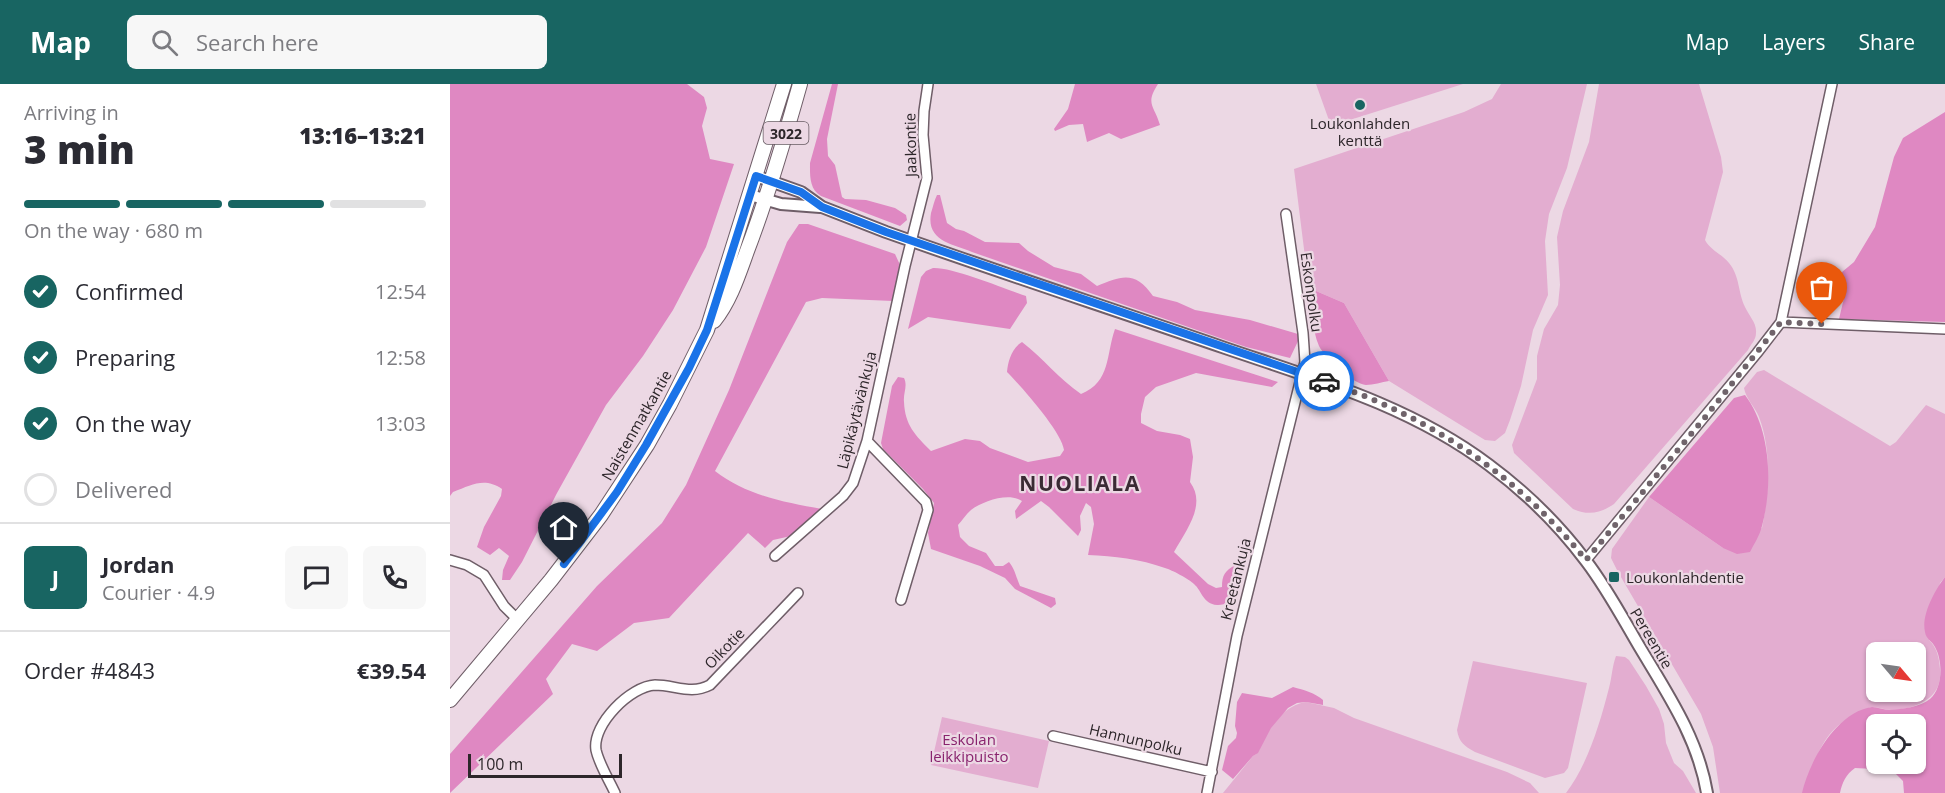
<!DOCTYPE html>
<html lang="en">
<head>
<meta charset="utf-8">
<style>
	body { margin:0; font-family:"Open Sans",sans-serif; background:#f7f7f7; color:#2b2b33; height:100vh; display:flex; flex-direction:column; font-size:22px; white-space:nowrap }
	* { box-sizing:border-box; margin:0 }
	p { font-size:20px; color:#7c7c81 }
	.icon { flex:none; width:33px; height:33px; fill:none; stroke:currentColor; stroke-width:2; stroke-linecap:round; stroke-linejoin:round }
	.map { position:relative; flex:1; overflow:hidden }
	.panel { display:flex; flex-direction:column; background:#fff; width:450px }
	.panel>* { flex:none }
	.needle { width:39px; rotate:119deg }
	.buttons { position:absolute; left:1416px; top:558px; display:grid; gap:12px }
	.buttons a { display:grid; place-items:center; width:60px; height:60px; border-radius:9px; background:#fff; box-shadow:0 2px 4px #0004; font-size:30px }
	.scale { position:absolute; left:18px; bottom:15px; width:154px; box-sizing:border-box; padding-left:6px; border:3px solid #2d262a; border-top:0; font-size:16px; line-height:21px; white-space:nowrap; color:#2d262a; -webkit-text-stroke:4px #ecd8e4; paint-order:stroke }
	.pin { position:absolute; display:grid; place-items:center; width:51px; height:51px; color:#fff; margin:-62px -26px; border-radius:50% 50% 50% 0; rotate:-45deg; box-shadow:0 0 6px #0007 }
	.pin .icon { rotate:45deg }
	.courier { position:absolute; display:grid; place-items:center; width:60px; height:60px; margin:-30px; border:4px solid #1a73e8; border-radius:50%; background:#fff; color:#222; box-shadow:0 2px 8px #0007 }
	.overview em { font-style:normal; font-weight:800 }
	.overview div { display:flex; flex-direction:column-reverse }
	.overview { display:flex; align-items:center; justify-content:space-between; height:102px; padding:0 24px }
	h1 { font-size:39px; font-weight:800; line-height:45px }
	.bar { display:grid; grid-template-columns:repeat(4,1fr); gap:9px 6px; align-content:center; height:72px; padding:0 24px }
	.bar i { height:8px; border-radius:4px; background:#e1e1e2 }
	.bar .on { background:#186562 }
	.bar p { grid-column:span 4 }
	.line { display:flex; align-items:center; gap:15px; padding:0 24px; border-top:2px solid #e1e1e2 }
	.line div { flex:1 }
	.round { display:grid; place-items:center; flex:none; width:63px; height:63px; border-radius:9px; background:#f7f7f7 }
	ol { padding:0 24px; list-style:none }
	li { display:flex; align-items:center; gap:18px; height:66px }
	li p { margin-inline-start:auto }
	li .icon { padding:6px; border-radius:50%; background:#186562; color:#fff; stroke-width:4 }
	li:last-child { color:#7c7c81 }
	li i { width:33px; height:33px; border:3px solid #e1e1e2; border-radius:50% }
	header { display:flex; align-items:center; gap:36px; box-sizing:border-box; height:84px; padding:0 30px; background:#186562; color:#fff }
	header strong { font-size:28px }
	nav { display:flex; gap:33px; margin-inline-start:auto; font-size:21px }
	.search { width:420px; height:54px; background:#f7f7f7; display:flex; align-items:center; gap:15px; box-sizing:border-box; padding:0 21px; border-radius:9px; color:#7c7c81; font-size:22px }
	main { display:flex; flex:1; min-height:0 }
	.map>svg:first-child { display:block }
</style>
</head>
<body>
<header>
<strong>Map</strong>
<div class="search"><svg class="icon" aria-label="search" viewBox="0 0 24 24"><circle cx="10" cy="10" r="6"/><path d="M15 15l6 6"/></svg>Search here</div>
<nav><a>Map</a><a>Layers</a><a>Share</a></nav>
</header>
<main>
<section class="panel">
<div class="overview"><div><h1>3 min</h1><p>Arriving in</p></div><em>13:16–13:21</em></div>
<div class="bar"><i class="on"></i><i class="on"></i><i class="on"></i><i></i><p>On the way · 680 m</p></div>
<ol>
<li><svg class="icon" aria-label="check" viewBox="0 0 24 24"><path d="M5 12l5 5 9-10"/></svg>Confirmed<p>12:54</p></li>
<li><svg class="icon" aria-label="check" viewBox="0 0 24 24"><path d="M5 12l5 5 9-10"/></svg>Preparing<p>12:58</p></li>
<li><svg class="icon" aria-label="check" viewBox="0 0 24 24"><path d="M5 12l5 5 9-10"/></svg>On the way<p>13:03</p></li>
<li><i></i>Delivered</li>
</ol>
<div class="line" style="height:108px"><b class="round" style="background:#186562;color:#fff">J</b><div><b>Jordan</b><p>Courier · 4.9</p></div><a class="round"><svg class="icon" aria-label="chat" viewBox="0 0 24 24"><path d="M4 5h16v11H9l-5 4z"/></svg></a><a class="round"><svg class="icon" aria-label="phone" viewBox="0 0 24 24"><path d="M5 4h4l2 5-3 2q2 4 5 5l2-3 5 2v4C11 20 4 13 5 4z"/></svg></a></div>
<div class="line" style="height:78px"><div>Order #4843</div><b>€39.54</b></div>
</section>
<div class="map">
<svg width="1495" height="709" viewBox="0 0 1495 709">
	<rect width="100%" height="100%" fill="#ecd8e4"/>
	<path fill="#e3add0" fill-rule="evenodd" d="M866,0H1013L881,42Z
		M1051,0H1137L1117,84L1099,130L1095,157L1098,211L1083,246L1071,302L1060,336L1055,349L1045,357L1035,356L939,297L894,219L866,207L857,189L844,85L1014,28L1042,15Z
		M1149,0H1249L1271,73L1273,88L1255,156C1260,166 1272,170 1279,179C1290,192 1288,209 1295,223C1299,232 1307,239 1306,249C1306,256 1301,260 1298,266L1164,420C1151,429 1139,432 1123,425L1064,369L1062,361L1087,295V272L1094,245L1108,221L1110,201L1107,153L1113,127L1139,58Z
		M1314,286L1440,362L1446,358L1476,321L1495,330V493L1490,499L1479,556C1487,564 1489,573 1490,585C1493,615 1466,625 1441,626C1435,626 1428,623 1422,623C1414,625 1400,633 1393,638C1370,653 1362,685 1353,709H1270L1263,663L1251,630L1168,488L1161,474L1162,465L1199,413L1273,464L1312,444C1319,409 1322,367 1309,333C1305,323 1296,315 1294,304L1307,288ZM1426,568H1466V608H1426Z
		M1166,572L1175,573L1179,576L1196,602L1209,625L1214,640L1216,659L1224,679L1233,687L1246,709H1116C1138,680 1150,639 1159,604C1162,593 1162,583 1166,572Z
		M1023,577L1137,599L1118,684L1114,689L1095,694L1025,668C1014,662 1009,658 1007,646Z
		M856,618L884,624L904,634L1057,688L1080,699L1089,709H773L803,672C810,668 810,663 813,656C822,639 836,621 856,618Z
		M492,633L599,657L588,704L481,681Z"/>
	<path fill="#df88c2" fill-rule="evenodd" d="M0,0H237L254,13L257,24L252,42L260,75L284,80L256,163L223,226L193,272L156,321L107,409L72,478L60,496H52L53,486L59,472L49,464L40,471L27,463L34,443L51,412L52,405C34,393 22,401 3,408L0,412Z
		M382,0H388L377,55L378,72L385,81L392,113L395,115L416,116L445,124L456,131L457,136L450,142L371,112C359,105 360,91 360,79Z
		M625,0H708C695,20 704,21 710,41L671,55L659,49L637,58L633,40L619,41L605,47L604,45L618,25Z
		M1495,28V238L1389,235L1394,214L1392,188L1404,178L1425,143L1444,73L1453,54Z
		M487,111H490L497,139L506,145L514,147L535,158L569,159L578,167L604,183L631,190L647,202C672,191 686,187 703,212L727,218L745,226L800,236L848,250L849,255L840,274L796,263L522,168C502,160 476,157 481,129C483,123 484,117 487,111Z
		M349,140H358L445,170L451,183L443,217L372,214L356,218L265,387C296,411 333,418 372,425L341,452L323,456L315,464L298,449L219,534L184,539L147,567L122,560L96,595L103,610L0,709V670L147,502L212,439L236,401L279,306L337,158Z
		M483,184C503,183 555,205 576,212L577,219L560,245L478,233L458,245L471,193L476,187Z
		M859,206L866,207L894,219L939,297C932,298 923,301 916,301C903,300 875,274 869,262C862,246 862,223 859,206Z
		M665,245L828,298L822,303L746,289L706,303L695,313L691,330V339L707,347L730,351L740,355L743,373L740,398C757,421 736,446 724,468L758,500L766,504L772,503C772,491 775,487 785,481L792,484C794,499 785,522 767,521C753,520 752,507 744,500C739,495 722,486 715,484C690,475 664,472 638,471L644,440L641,423L636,419L630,432L631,446L628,452L599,423L591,417L566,435L565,427L572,417C559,408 533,417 521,426C516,430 512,437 508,441L510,453L519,462L536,469L545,482H553L559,478C565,485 566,493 570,502L605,514L606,520L601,524L565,505L555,494L530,482L481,465L478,449L484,419L473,405L433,365L431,359L442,302L448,293L454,294C458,302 453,309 454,318C455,341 465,351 481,367L515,355L530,357L540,364L578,378L610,372L614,366C612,348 571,302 557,288C558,277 562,264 572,258C593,274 609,295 631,310C661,298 656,270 665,245Z
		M1295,311C1321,345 1323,401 1312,442C1310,451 1304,460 1300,468L1287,470L1273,464L1199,413L1284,314Z
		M1495,493V709H1454L1453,697L1442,686L1405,684C1396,690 1392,699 1390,709H1352C1359,678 1386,628 1422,623C1427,623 1434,626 1440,626C1452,625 1470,623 1480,615C1493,604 1493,577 1485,563C1482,557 1476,555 1475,548C1471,531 1485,506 1495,493ZM1426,640H1466V680H1426Z
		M843,603C854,606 865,609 873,616V621L856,618L847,619L838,624L821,644L808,669L803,672L783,695L772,686L778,662L786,654L787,649L785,642L787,618L792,609L822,614Z"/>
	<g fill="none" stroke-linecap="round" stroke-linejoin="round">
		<defs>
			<path id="minor" d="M1331,238L1495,245
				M417,357L476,418L478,426L451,516
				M325,472L393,412L403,399L417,357L455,182L477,94L473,51L474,27L478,0
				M0,476L17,481L34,491L54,522L68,536
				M1136,476L1307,269L1331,238L1382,0
				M603,652L762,688
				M165,709C159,696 149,680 146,666C142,640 181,602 205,601C225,601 241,611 260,601L348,509
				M757,709L787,552L855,278L853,249L836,130"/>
			<path id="tertiary" d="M306,92L351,108L372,123L436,148C549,188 662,225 775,264C866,295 961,322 1039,381C1074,407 1109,441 1136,477C1156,503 1172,533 1189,562C1217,609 1248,654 1257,709
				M300,111L331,120L370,123"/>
			<path id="primary" d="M264,237C280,217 288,192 297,167C318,112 334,57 350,0
				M0,616L101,496L151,431L197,361L220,320L257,246L334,0"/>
		</defs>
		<use href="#minor" stroke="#6f5e68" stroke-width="12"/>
		<use href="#tertiary" stroke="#6f5e68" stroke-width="14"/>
		<use href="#primary" stroke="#6f5e68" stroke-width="16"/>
		<use href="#minor" stroke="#fff" stroke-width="9"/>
		<use href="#tertiary" stroke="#fff" stroke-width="10"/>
		<use href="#primary" stroke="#fff" stroke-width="14"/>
	</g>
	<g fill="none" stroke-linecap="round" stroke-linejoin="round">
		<path stroke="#70646b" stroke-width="6" stroke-dasharray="0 10.8" d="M874,297C891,304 909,309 926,317C1009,353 1079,406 1136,476L1257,331L1331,238L1372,240"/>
		<path stroke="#1a73e8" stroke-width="8" d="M114,480L167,408L196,361L239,284L257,246L306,92L351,108L372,123L436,148L874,297"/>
	</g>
	<g fill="#186562" stroke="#ecd8e4" stroke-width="2">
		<circle cx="910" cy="21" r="6"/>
		<rect x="1158" y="487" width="12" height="12" rx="3"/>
	</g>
	<g text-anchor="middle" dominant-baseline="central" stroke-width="4.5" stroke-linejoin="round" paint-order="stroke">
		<rect fill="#ecd8e4" stroke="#665b62" stroke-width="1.5" x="313.5" y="38" width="45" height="22" rx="4.5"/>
		<g font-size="14" font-weight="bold" fill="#2d262a">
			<text x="336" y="49">3022</text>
		</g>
		<g font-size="15" fill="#2d262a" stroke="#ecd8e4">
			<text x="910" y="39">Loukonlahden<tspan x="910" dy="17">kenttä</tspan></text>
			<text x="1176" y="493" text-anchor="start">Loukonlahdentie</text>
		</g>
		<g font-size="15" fill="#2d262a" stroke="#ecd8e4">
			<text transform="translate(460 61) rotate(-91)">Jaakontie</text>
			<text transform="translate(862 208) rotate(82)">Eskonpolku</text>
			<text transform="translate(406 326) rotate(-76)">Läpikäytävänkuja</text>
			<text transform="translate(186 341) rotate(-60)">Naistenmatkantie</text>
			<text transform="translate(785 495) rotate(-76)">Kreetankuja</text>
			<text transform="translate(1202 554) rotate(59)">Pereentie</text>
			<text transform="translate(274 564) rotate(-46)">Oikotie</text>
			<text transform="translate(686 655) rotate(13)">Hannunpolku</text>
		</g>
		<g font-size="15" fill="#89236e" stroke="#ecd8e4">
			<text x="519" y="655">Eskolan<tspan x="519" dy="17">leikkipuisto</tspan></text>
		</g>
		<g font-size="21" font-weight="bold" letter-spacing="1.5" fill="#3a2b34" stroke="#ecd8e4">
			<text x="630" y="399">NUOLIALA</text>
		</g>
	</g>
</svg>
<div class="buttons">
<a><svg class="needle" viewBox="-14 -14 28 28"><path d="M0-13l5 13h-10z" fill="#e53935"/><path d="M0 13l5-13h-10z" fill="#7c7c81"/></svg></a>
<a><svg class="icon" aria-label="locate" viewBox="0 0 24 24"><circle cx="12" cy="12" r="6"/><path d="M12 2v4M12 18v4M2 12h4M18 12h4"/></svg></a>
</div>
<div class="scale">100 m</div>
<div class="pin" style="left:1372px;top:240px;background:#ea580c"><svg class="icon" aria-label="bag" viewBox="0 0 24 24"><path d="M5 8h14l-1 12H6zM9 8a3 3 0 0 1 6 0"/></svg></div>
<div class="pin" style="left:114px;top:480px;background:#1f2937"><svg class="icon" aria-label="home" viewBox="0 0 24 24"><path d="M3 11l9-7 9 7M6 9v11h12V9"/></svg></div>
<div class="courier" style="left:874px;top:297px"><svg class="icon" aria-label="car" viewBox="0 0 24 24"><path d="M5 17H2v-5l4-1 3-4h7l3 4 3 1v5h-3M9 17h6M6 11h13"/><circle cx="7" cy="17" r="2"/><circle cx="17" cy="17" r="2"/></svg></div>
</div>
</main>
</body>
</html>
